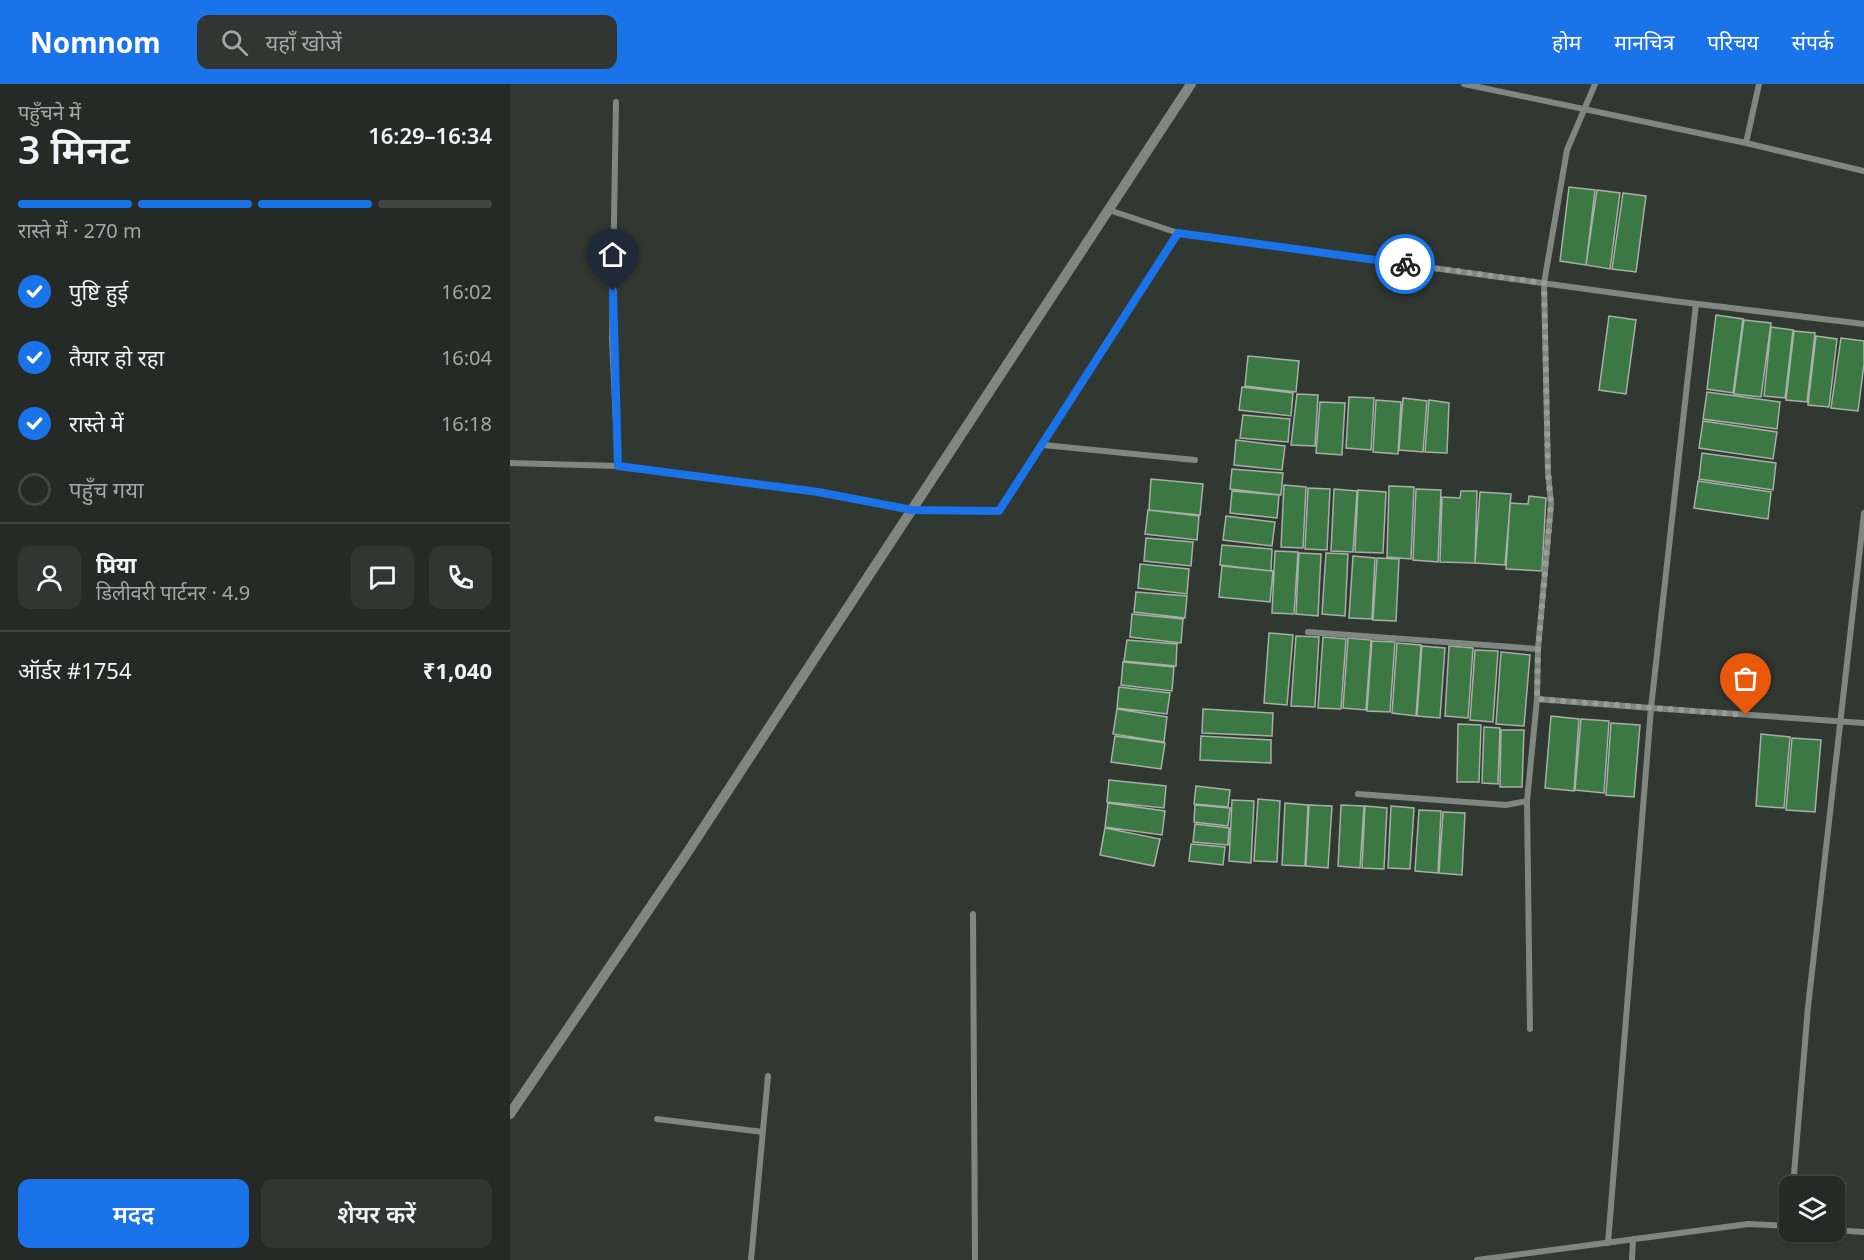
<!DOCTYPE html>
<html lang="hi">
<head>
<meta charset="utf-8">
<style>
	body { margin:0; font-family:"Noto Sans","Noto Sans Devanagari",sans-serif; background:#313632; color:#f1f3f6; height:100vh; display:flex; flex-direction:column; font-size:22px; white-space:nowrap }
	* { box-sizing:border-box; margin:0 }
	p { font-size:20px; color:#a3a7a7 }
	.icon { flex:none; width:33px; height:33px; fill:none; stroke:currentColor; stroke-width:2; stroke-linecap:round; stroke-linejoin:round }
	.map { position:relative; flex:1; overflow:hidden }
	.panel { display:flex; flex-direction:column; background:#252a26; width:510px }
	.panel>* { flex:none }
	.buttons { position:absolute; left:1269px; top:1092px; display:grid; gap:12px }
	.buttons a { display:grid; place-items:center; width:66px; height:66px; border-radius:12px; background:#252a26; box-shadow:0 2px 4px #0004,0 0 0 2px #424643; font-size:30px }
	.pin { position:absolute; display:grid; place-items:center; width:51px; height:51px; color:#fff; margin:-62px -26px; border-radius:50% 50% 50% 0; rotate:-45deg; box-shadow:0 0 6px #0007 }
	.pin .icon { rotate:45deg }
	.courier { position:absolute; display:grid; place-items:center; width:60px; height:60px; margin:-30px; border:4px solid #1a73e8; border-radius:50%; background:#fff; color:#222; box-shadow:0 2px 8px #0007 }
	.headline em { font-style:normal; font-weight:600 }
	.headline div { display:flex; flex-direction:column-reverse }
	.headline { display:flex; align-items:center; justify-content:space-between; height:102px; padding:0 18px }
	h1 { font-size:39px; font-weight:600; line-height:45px }
	.bar { display:grid; grid-template-columns:repeat(4,1fr); gap:9px 6px; align-content:center; height:72px; padding:0 18px }
	.bar i { height:8px; border-radius:4px; background:#424643 }
	.bar .current { background:#1a73e8 }
	.bar p { grid-column:span 4 }
	.line { display:flex; align-items:center; gap:15px; padding:0 18px; border-top:2px solid #424643 }
	.line div { flex:1 }
	.round { display:grid; place-items:center; flex:none; width:63px; height:63px; border-radius:12px; background:#313632 }
	ol { padding:0 18px; list-style:none }
	li { display:flex; align-items:center; gap:18px; height:66px }
	li p { margin-inline-start:auto }
	li .icon { padding:6px; border-radius:50%; background:#1a73e8; color:#fff; stroke-width:4 }
	li:last-child { color:#a3a7a7 }
	li i { width:33px; height:33px; border:3px solid #424643; border-radius:50% }
	.primary-button { display:flex; gap:12px; margin-top:auto; padding:12px 18px }
	.primary-button a { flex:1; height:69px; border-radius:12px; background:#1a73e8; color:#fff; font-size:24px; font-weight:600; line-height:69px; text-align:center }
	.primary-button a+a { background:#313632; color:#f1f3f6 }
	header { display:flex; align-items:center; gap:36px; box-sizing:border-box; height:84px; padding:0 30px; background:#1a73e8; color:#fff }
	header strong { font-size:28px }
	nav { display:flex; gap:33px; margin-inline-start:auto; font-size:21px }
	.search { width:420px; height:54px; background:#313632; display:flex; align-items:center; gap:15px; box-sizing:border-box; padding:0 21px; border-radius:12px; color:#a3a7a7; font-size:22px }
	main { display:flex; flex:1; min-height:0 }
	.map>svg:first-child { display:block }
</style>
</head>
<body>
<header>
<strong>Nomnom</strong>
<div class="search"><svg class="icon" aria-label="search" viewBox="0 0 24 24"><circle cx="10" cy="10" r="6"/><path d="M15 15l6 6"/></svg>यहाँ खोजें</div>
<nav><a>होम</a><a>मानचित्र</a><a>परिचय</a><a>संपर्क</a></nav>
</header>
<main>
<section class="panel">
<div class="headline"><div><h1>3 मिनट</h1><p>पहुँचने में</p></div><em>16:29–16:34</em></div>
<div class="bar"><i class="current"></i><i class="current"></i><i class="current"></i><i></i><p>रास्ते में · 270 m</p></div>
<ol>
<li><svg class="icon" aria-label="check" viewBox="0 0 24 24"><path d="M5 12l5 5 9-10"/></svg>पुष्टि हुई<p>16:02</p></li>
<li><svg class="icon" aria-label="check" viewBox="0 0 24 24"><path d="M5 12l5 5 9-10"/></svg>तैयार हो रहा<p>16:04</p></li>
<li><svg class="icon" aria-label="check" viewBox="0 0 24 24"><path d="M5 12l5 5 9-10"/></svg>रास्ते में<p>16:18</p></li>
<li><i></i>पहुँच गया</li>
</ol>
<div class="line" style="height:108px"><a class="round"><svg class="icon" aria-label="person" viewBox="0 0 24 24"><circle cx="12" cy="8" r="4"/><path d="M4 21q1-7 8-7t8 7"/></svg></a><div><b>प्रिया</b><p>डिलीवरी पार्टनर · 4.9</p></div><a class="round"><svg class="icon" aria-label="chat" viewBox="0 0 24 24"><path d="M4 5h16v11H9l-5 4z"/></svg></a><a class="round"><svg class="icon" aria-label="phone" viewBox="0 0 24 24"><path d="M5 4h4l2 5-3 2q2 4 5 5l2-3 5 2v4C11 20 4 13 5 4z"/></svg></a></div>
<div class="line" style="height:78px"><div>ऑर्डर #1754</div><b>₹1,040</b></div>
<div class="primary-button"><a>मदद</a><a>शेयर करें</a></div>
</section>
<div class="map">
<svg width="1354" height="1176" viewBox="0 0 1354 1176">
	<rect width="100%" height="100%" fill="#313832"/>
	<path fill="#3b7843" stroke="#a7afa7" stroke-width="1.5" d="M1059,103L1085,106L1076,181L1050,177Z
		M1087,106L1110,109L1100,185L1076,181Z
		M1113,109L1136,112L1126,188L1102,185Z
		M1206,231L1233,235L1223,309L1197,305Z
		M1099,232L1126,236L1116,310L1089,306Z
		M1234,236L1261,239L1251,313L1224,310Z
		M1261,243L1283,246L1275,314L1254,312Z
		M1284,247L1305,249L1297,318L1276,316Z
		M1306,252L1327,255L1319,323L1298,321Z
		M1331,254L1354,257V280L1348,327L1321,324Z
		M738,272L789,277L786,308L735,302Z
		M732,303L783,309L781,332L729,326Z
		M1197,308L1270,318L1267,345L1193,335Z
		M787,310L808,311L805,362L781,361Z
		M839,313L864,314L861,366L836,364Z
		M893,314L917,317L913,368L889,366Z
		M866,316L891,318L888,370L863,368Z
		M919,316L939,319L937,369L915,368Z
		M810,318L835,319L832,371L806,369Z
		M733,331L780,335L778,358L730,354Z
		M1193,337L1267,348L1263,375L1189,364Z
		M726,356L775,362L772,386L724,381Z
		M1192,369L1266,379L1263,406L1189,395Z
		M722,385L773,389L771,411L720,405Z
		M641,395L693,400L690,431L639,426Z
		M1188,397L1261,408L1258,435L1184,424Z
		M774,401L796,403L793,464L771,463Z
		M879,402L904,403L901,475L877,473Z
		M798,404L820,405L817,466L795,465Z
		M824,405L847,407L843,468L821,467Z
		M906,405L931,406L928,478L903,476Z
		M848,406L876,408L873,469L845,468Z
		M722,407L769,411L767,434L720,429Z
		M951,407H967L965,479L930,478L932,413L950,414Z
		M970,408L1001,410L995,481L965,479Z
		M1019,412L1036,414L1032,487L996,485L1000,419L1018,420Z
		M638,426L689,432L687,456L635,450Z
		M716,432L765,438L762,462L713,456Z
		M636,454L683,458L681,482L634,477Z
		M712,461L762,465L761,487L710,481Z
		M765,467L788,468L784,530L762,529Z
		M789,469L811,470L808,532L786,530Z
		M816,469L838,470L835,532L812,530Z
		M843,472L865,474L862,535L839,534Z
		M867,474L889,475L886,537L863,536Z
		M630,480L679,485L677,510L628,504Z
		M712,482L763,487L760,518L709,513Z
		M626,508L677,512L675,534L624,528Z
		M622,530L673,535L671,559L620,553Z
		M759,549L783,551L777,621L754,619Z
		M786,552L809,553L805,623L781,622Z
		M813,553L836,555L831,625L808,624Z
		M838,554L861,556L856,626L833,624Z
		M617,556L667,560L666,582L614,577Z
		M862,557L885,558L880,628L857,627Z
		M887,559L911,561L906,632L882,629Z
		M912,562L935,564L930,634L907,632Z
		M939,562L963,564L958,634L935,632Z
		M965,566L988,567L983,638L960,636Z
		M991,568L1020,571L1014,642L986,640Z
		M613,578L664,583L662,607L611,601Z
		M609,603L660,609L657,630L607,624Z
		M607,625L657,633L654,658L603,650Z
		M693,625L763,629L762,652L692,649Z
		M1041,632L1069,635L1064,707L1035,704Z
		M1071,635L1099,637L1094,709L1065,706Z
		M1101,639L1130,641L1124,713L1096,711Z
		M948,640L971,641L969,698H947Z
		M974,643L990,644L988,700L972,699Z
		M991,646H1014L1012,703H990Z
		M1251,650L1280,653L1274,724L1246,722Z
		M605,652L655,659L651,685L601,678Z
		M691,652L761,656V679L690,676Z
		M1282,654L1311,656L1305,728L1276,726Z
		M599,696L656,702L654,724L597,718Z
		M686,702L720,706L718,723L684,720Z
		M748,715L770,717L767,778L744,777Z
		M722,716L744,717L741,779L719,777Z
		M598,719L655,727L652,751L595,743Z
		M775,719L798,721L795,782L772,781Z
		M685,721L720,724L718,742L684,738Z
		M799,721L822,722L818,784L796,782Z
		M831,721L854,722L850,784L828,782Z
		M855,722L877,724L874,785L852,784Z
		M881,722L904,724L900,785L878,784Z
		M909,726L931,727L928,789L905,787Z
		M933,728L955,729L952,791L929,789Z
		M685,740L719,744L718,761L683,758Z
		M595,744L650,755L644,782L590,771Z
		M681,760L715,763L713,781L679,777Z"/>
	<g fill="none" stroke-linecap="round" stroke-linejoin="round">
		<path stroke="#7f8780" stroke-width="6" d="M954,0L1236,59L1354,87
			M106,18L102,254L108,382
			M1236,59L1249,0
			M599,126L668,149
			M1186,220L1141,624L1354,639
			M533,361L685,376
			M0,379L108,382L308,408L402,426L489,427L668,149L1163,217L1354,240
			M798,548L1028,565
			M1027,615L1141,624L1098,1159
			M848,710L996,721L1017,717
			M463,830L465,1176
			M1020,945L1017,717L1027,615L1028,565L1041,420L1038,388L1034,199L1057,66L1085,0
			M147,1035L253,1048
			M1283,1102L1298,923L1354,429
			M1324,1146L1354,1148
			M241,1176L258,992
			M967,1176L1238,1140L1280,1142
			M1122,1176L1123,1155"/>
		<path stroke="#7f8780" stroke-width="10" d="M0,1030L173,775L681,0"/>
	</g>
	<g fill="none" stroke-linecap="round" stroke-linejoin="round">
		<path stroke="#989d98" stroke-width="6" stroke-dasharray="0 10.8" d="M895,180L1034,199L1038,388L1041,420L1028,565L1027,615L1236,631"/>
		<path stroke="#1a73e8" stroke-width="8" d="M103,207L108,382L308,408L402,426L489,427L668,149L895,180"/>
	</g>
</svg>
<div class="buttons">
<a><svg class="icon" aria-label="layers" viewBox="0 0 24 24"><path d="M12 4l9 5-9 5-9-5zM3 14l9 5 9-5"/></svg></a>
</div>
<div class="pin" style="left:1236px;top:631px;background:#ea580c"><svg class="icon" aria-label="bag" viewBox="0 0 24 24"><path d="M5 8h14l-1 12H6zM9 8a3 3 0 0 1 6 0"/></svg></div>
<div class="pin" style="left:103px;top:207px;background:#1f2937"><svg class="icon" aria-label="home" viewBox="0 0 24 24"><path d="M3 11l9-7 9 7M6 9v11h12V9"/></svg></div>
<div class="courier" style="left:895px;top:180px"><svg class="icon" aria-label="bike" viewBox="0 0 24 24"><circle cx="6" cy="16" r="4"/><circle cx="18" cy="16" r="4"/><path d="M6 16l4-8h5l3 8M10 8l3 8H6M13 5h3"/></svg></div>
</div>
</main>
</body>
</html>
